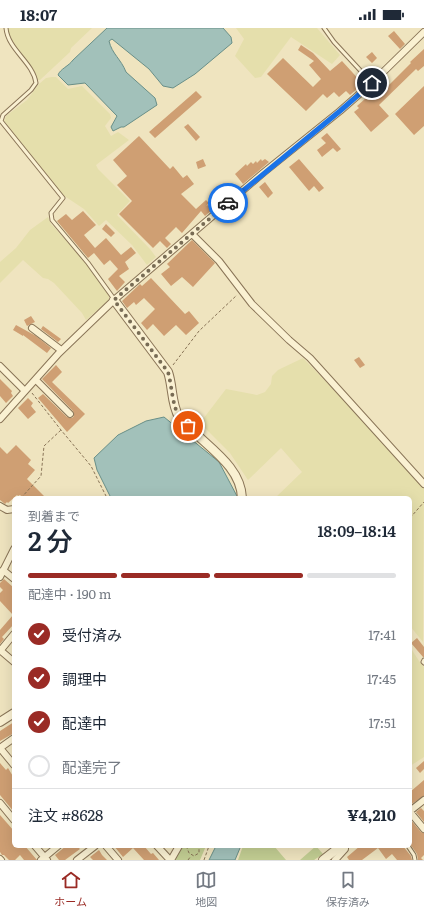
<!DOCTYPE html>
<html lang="ja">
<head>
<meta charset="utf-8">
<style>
	body { margin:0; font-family:Literata,"Noto Sans JP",serif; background:#f6f6f7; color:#1f2937; height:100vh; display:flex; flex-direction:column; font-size:15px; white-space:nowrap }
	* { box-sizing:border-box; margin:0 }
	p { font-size:13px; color:#747a83 }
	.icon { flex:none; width:22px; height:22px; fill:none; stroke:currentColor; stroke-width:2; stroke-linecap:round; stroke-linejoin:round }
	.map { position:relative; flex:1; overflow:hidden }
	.drawer { position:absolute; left:12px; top:468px; width:400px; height:352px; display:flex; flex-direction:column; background:#fff; border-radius:6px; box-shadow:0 4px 16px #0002 }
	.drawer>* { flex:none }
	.pin { position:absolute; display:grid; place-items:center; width:34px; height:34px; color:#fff; margin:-17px; border:2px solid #fff; border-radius:50%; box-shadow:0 1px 4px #0007 }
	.courier { position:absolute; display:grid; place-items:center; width:40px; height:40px; margin:-20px; border:3px solid #1a73e8; border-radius:50%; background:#fff; color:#222; box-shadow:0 1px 5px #0007 }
	.head em { font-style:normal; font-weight:600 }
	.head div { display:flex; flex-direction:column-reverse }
	.head { display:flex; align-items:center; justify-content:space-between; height:68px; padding:0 16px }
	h1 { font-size:26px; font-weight:600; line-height:30px }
	.bar { display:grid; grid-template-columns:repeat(4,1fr); gap:6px 4px; align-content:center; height:48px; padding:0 16px }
	.bar i { height:5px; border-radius:3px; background:#e0e1e3 }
	.bar .selected { background:#9a2b25 }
	.bar p { grid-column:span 4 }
	.line { display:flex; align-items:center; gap:10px; padding:0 16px; border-top:1px solid #e0e1e3 }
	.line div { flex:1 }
	ol { padding:0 16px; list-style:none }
	li { display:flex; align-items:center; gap:12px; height:44px }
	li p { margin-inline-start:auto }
	li .icon { padding:4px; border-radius:50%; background:#9a2b25; color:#fff; stroke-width:4 }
	li:last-child { color:#747a83 }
	li i { width:22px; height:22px; border:2px solid #e0e1e3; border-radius:50% }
	.status { display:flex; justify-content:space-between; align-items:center; height:28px; padding:0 20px; background:#fff; direction:ltr }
	.status svg { height:11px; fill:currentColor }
	.tab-bar { display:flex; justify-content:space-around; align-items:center; height:56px; border-top:1px solid #e0e1e3; background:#fff; font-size:11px; color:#747a83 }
	.tab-bar a { display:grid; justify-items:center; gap:2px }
	.tab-bar .selected { color:#9a2b25 }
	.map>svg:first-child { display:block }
</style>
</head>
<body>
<div class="status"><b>18:07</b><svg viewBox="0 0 49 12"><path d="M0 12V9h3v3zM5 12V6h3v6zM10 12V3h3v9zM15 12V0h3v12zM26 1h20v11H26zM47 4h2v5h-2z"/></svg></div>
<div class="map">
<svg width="424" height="832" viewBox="0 0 424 832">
	<rect width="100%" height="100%" fill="#efe4bf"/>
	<path fill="#e5dfac" d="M8,0H92L71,20L70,24L40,52H37L31,40L14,17L9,7Z
		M236,0H317L340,27L332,36L291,9L261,49L255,50L235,28L244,11Z
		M52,49H56L68,61L82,58L110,86L111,90L105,98L111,108L118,104L129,112L96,137L98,141L130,173L117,187L150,221L156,229L147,237L132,217L106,192L99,198L84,181L63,167L4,93L6,88L27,72L39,56L46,50Z
		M48,189L51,196L83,231L109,268V272L86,292L82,285L54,255L48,251L43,250L23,232L0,255V234L16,220L30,202Z
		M303,330L332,360L424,460L423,614L410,598V470H275L302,444L281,420L248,452L230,425L200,395L226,361L257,367L265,364L271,356L272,348L278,342Z
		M410,619L419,633L424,639V729L410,738Z"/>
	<path fill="#c3ce93" d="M182,818H206L200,832H175Z
		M243,818H274L286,832H238Z
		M316,818L323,826L314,832H300Z"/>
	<path fill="#a2c1ba" stroke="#698f88" d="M107,0H223L231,9L232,15L195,46L173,60L163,58L149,41L112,11L109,13C112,26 121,31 126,44L155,70L157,77L124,99H121L113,103L111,99L117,88L85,55L68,57L58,47C60,41 69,38 73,32Z
		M164,389L219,434L238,470H111L97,442L94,430L118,407L146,393Z
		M216,818H240V820L235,832H209Z"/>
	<path fill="#cf9f73" d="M394,3L405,16L400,21L388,8Z
		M301,17L313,25L330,43L342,33L363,56L350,67L346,63L339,69L334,64L327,70L323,66L306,83L267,46L283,30L313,59L321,51L309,37L314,33L298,22Z
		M424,21V38L418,43L416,41L379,77L389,88L371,104L354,84L359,80L357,78L366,70L368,72L384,56L387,59L411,35L410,34Z
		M372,24L377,30L372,35L366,29Z
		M424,58V98L414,107L395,86Z
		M196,63L202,69L155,110L149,104Z
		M188,96L200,109L196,113L184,99Z
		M327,105L341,121L337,124L333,120L322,129L317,122L326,115L321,110Z
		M139,108L170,141L173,138L183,150L187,147L194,156L181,166L196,181L206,172L209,175L206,178L208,177L212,182L205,188L201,183L182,205L176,199L165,210L171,216L167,220L160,213L153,220L119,186L132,173L117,157L127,148L113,132Z
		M203,131L206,138L198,141L196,134Z
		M261,131L262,133L265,131L269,134L243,156L235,146L246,136L247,138L251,134L253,136L256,133L257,135Z
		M299,131L324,160L319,164L314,158L309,163L289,139Z
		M265,154L273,165L268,170L259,159Z
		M83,183L96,197L84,207L95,220L106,210L121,227L131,219L136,225L125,234L129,241L119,248L125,254L117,263L108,251L118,241L110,232L104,237L94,225L88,230L57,193L66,186L72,192Z
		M106,196L115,205L111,209L102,201Z
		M192,212L215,235L193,259L182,249L171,258L161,246L170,239L167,236Z
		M151,250L185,286L189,283L199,295L186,307L176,297L164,308L153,296L147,302L141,295L155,281L144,270L136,277L134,274L127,280L122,273L140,256L142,258Z
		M31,288L35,294L27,298L24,292Z
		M16,297L36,308L51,320L47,325L23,307V308L13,302Z
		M43,298L61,311L58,314L41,301Z
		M359,329L365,337L360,340L354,332Z
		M56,337L62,344L52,354L85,386L67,404L38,370L43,366L67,389L72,390L74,388L73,383L42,351Z
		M0,351L12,363L11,365L13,368L6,375L0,368Z
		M28,370L33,375L31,378L36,384L28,391L18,380Z
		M16,417L31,432L28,436L35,442L27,451L46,470H23L20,467L18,468L17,467L8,475L7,474L5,476L0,472V419L7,426Z
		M4,551L14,560V596L2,609L4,611L0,616V602L13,587L0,573V565L3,562L0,559V555Z
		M417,610L424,619V629H423L411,615Z
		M14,694V705L0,713V703Z
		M424,733V741L420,745L416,740Z
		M0,735L6,742L8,740L14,750V784L0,767Z
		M424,752V768L410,777V764Z
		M421,780L424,783V794L416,784Z
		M0,787L14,803V818H25L37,832H24L20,827L15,832H9L4,827H2L0,824Z
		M410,791L421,804L424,805V827L421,830L423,832H418L417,826L410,816Z
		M66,818H77L80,821L65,832H59L55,827Z
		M114,818H144L151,826L153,825L159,832H144L133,820L123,829Z
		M360,818H403L411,828L412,832H397L392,826L386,831L378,820L362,832H349L347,829Z
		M99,822L102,827L107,832H93L90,829Z"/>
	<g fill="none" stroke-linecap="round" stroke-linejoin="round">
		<defs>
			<path id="service" d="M6,0C8,22 33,34 36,55L31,62L3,87L1,93L63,170L51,185L52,192L88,235L114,271
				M324,0L334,14L372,55
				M424,632L423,634L424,635
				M408,818L414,827L415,832"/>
			<path id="minor" d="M192,206L219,233L252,276L289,312L310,330L424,456
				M32,300L61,322
				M0,338L25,363
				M36,352L70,386
				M0,391L59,325L114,272L263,145L340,83L372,55L424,4
				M0,478L7,482L14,481
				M3,542L14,551
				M0,549L14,521
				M0,622L14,634
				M0,623L14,606
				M0,720L14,737
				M0,720L14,710
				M0,775L14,792
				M410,783L424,772
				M410,784L424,801
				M35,818L47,832
				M106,818L118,832
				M157,818L170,832
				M0,831L1,832
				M41,832L58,818
				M77,832L95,818
				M171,832L179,818
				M335,832L345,821V818"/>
			<path id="tertiary" d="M114,272L168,344C173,358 171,376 179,389C182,393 186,396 190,400C209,420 241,439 242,470
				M0,694L14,685
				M323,832L341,818"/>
		</defs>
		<use href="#service" stroke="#897457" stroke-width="5"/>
		<use href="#minor" stroke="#897457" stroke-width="8"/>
		<use href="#tertiary" stroke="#897457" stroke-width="10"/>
		<path stroke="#897457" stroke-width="1" stroke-dasharray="3 2" stroke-linecap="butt" d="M173,337L199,303L237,267
			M32,365L61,402L91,438L107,470
			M21,470L41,448L44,418L61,402
			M410,490L424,474
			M188,818L187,820L189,825L194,828L199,825V818
			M188,832L191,828
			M204,832L209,818"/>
		<use href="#service" stroke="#faf1d2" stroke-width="3"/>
		<use href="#minor" stroke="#faf1d2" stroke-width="6"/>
		<use href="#tertiary" stroke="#faf1d2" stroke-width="8"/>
	</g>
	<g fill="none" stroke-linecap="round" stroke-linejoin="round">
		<path stroke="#786c55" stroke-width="4" stroke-dasharray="0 7.2" d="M188,398C185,395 181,392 179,389C172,376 172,358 168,344L114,272L228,175"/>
		<path stroke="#1a73e8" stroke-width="5" d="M228,175L340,83L372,55"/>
	</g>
</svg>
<div class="pin" style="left:188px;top:398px;background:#ea580c"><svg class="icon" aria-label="bag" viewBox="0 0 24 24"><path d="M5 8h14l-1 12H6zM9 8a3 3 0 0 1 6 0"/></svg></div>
<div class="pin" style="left:372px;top:55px;background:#1f2937"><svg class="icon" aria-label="home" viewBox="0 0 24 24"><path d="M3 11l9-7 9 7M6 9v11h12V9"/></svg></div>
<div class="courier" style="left:228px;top:175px"><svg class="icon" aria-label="car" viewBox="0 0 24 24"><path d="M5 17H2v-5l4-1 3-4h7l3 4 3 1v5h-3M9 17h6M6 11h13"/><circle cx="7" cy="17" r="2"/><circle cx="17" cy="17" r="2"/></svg></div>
<section class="drawer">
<div class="head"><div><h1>2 分</h1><p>到着まで</p></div><em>18:09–18:14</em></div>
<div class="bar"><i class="selected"></i><i class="selected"></i><i class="selected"></i><i></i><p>配達中 · 190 m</p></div>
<ol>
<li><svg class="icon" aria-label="check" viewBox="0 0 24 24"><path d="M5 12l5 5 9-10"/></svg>受付済み<p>17:41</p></li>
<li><svg class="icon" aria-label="check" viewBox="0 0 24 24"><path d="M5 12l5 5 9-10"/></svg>調理中<p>17:45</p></li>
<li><svg class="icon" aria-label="check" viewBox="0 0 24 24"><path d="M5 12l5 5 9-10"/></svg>配達中<p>17:51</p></li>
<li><i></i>配達完了</li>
</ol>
<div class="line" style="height:52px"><div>注文 #8628</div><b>¥4,210</b></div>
</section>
</div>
<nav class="tab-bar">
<a class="selected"><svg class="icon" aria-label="home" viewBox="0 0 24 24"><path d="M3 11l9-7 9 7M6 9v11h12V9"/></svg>ホーム</a>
<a><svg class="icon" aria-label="map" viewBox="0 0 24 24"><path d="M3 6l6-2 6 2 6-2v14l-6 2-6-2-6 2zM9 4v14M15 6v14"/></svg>地図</a>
<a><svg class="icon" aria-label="saved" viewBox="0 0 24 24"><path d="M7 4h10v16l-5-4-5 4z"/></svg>保存済み</a>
</nav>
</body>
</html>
